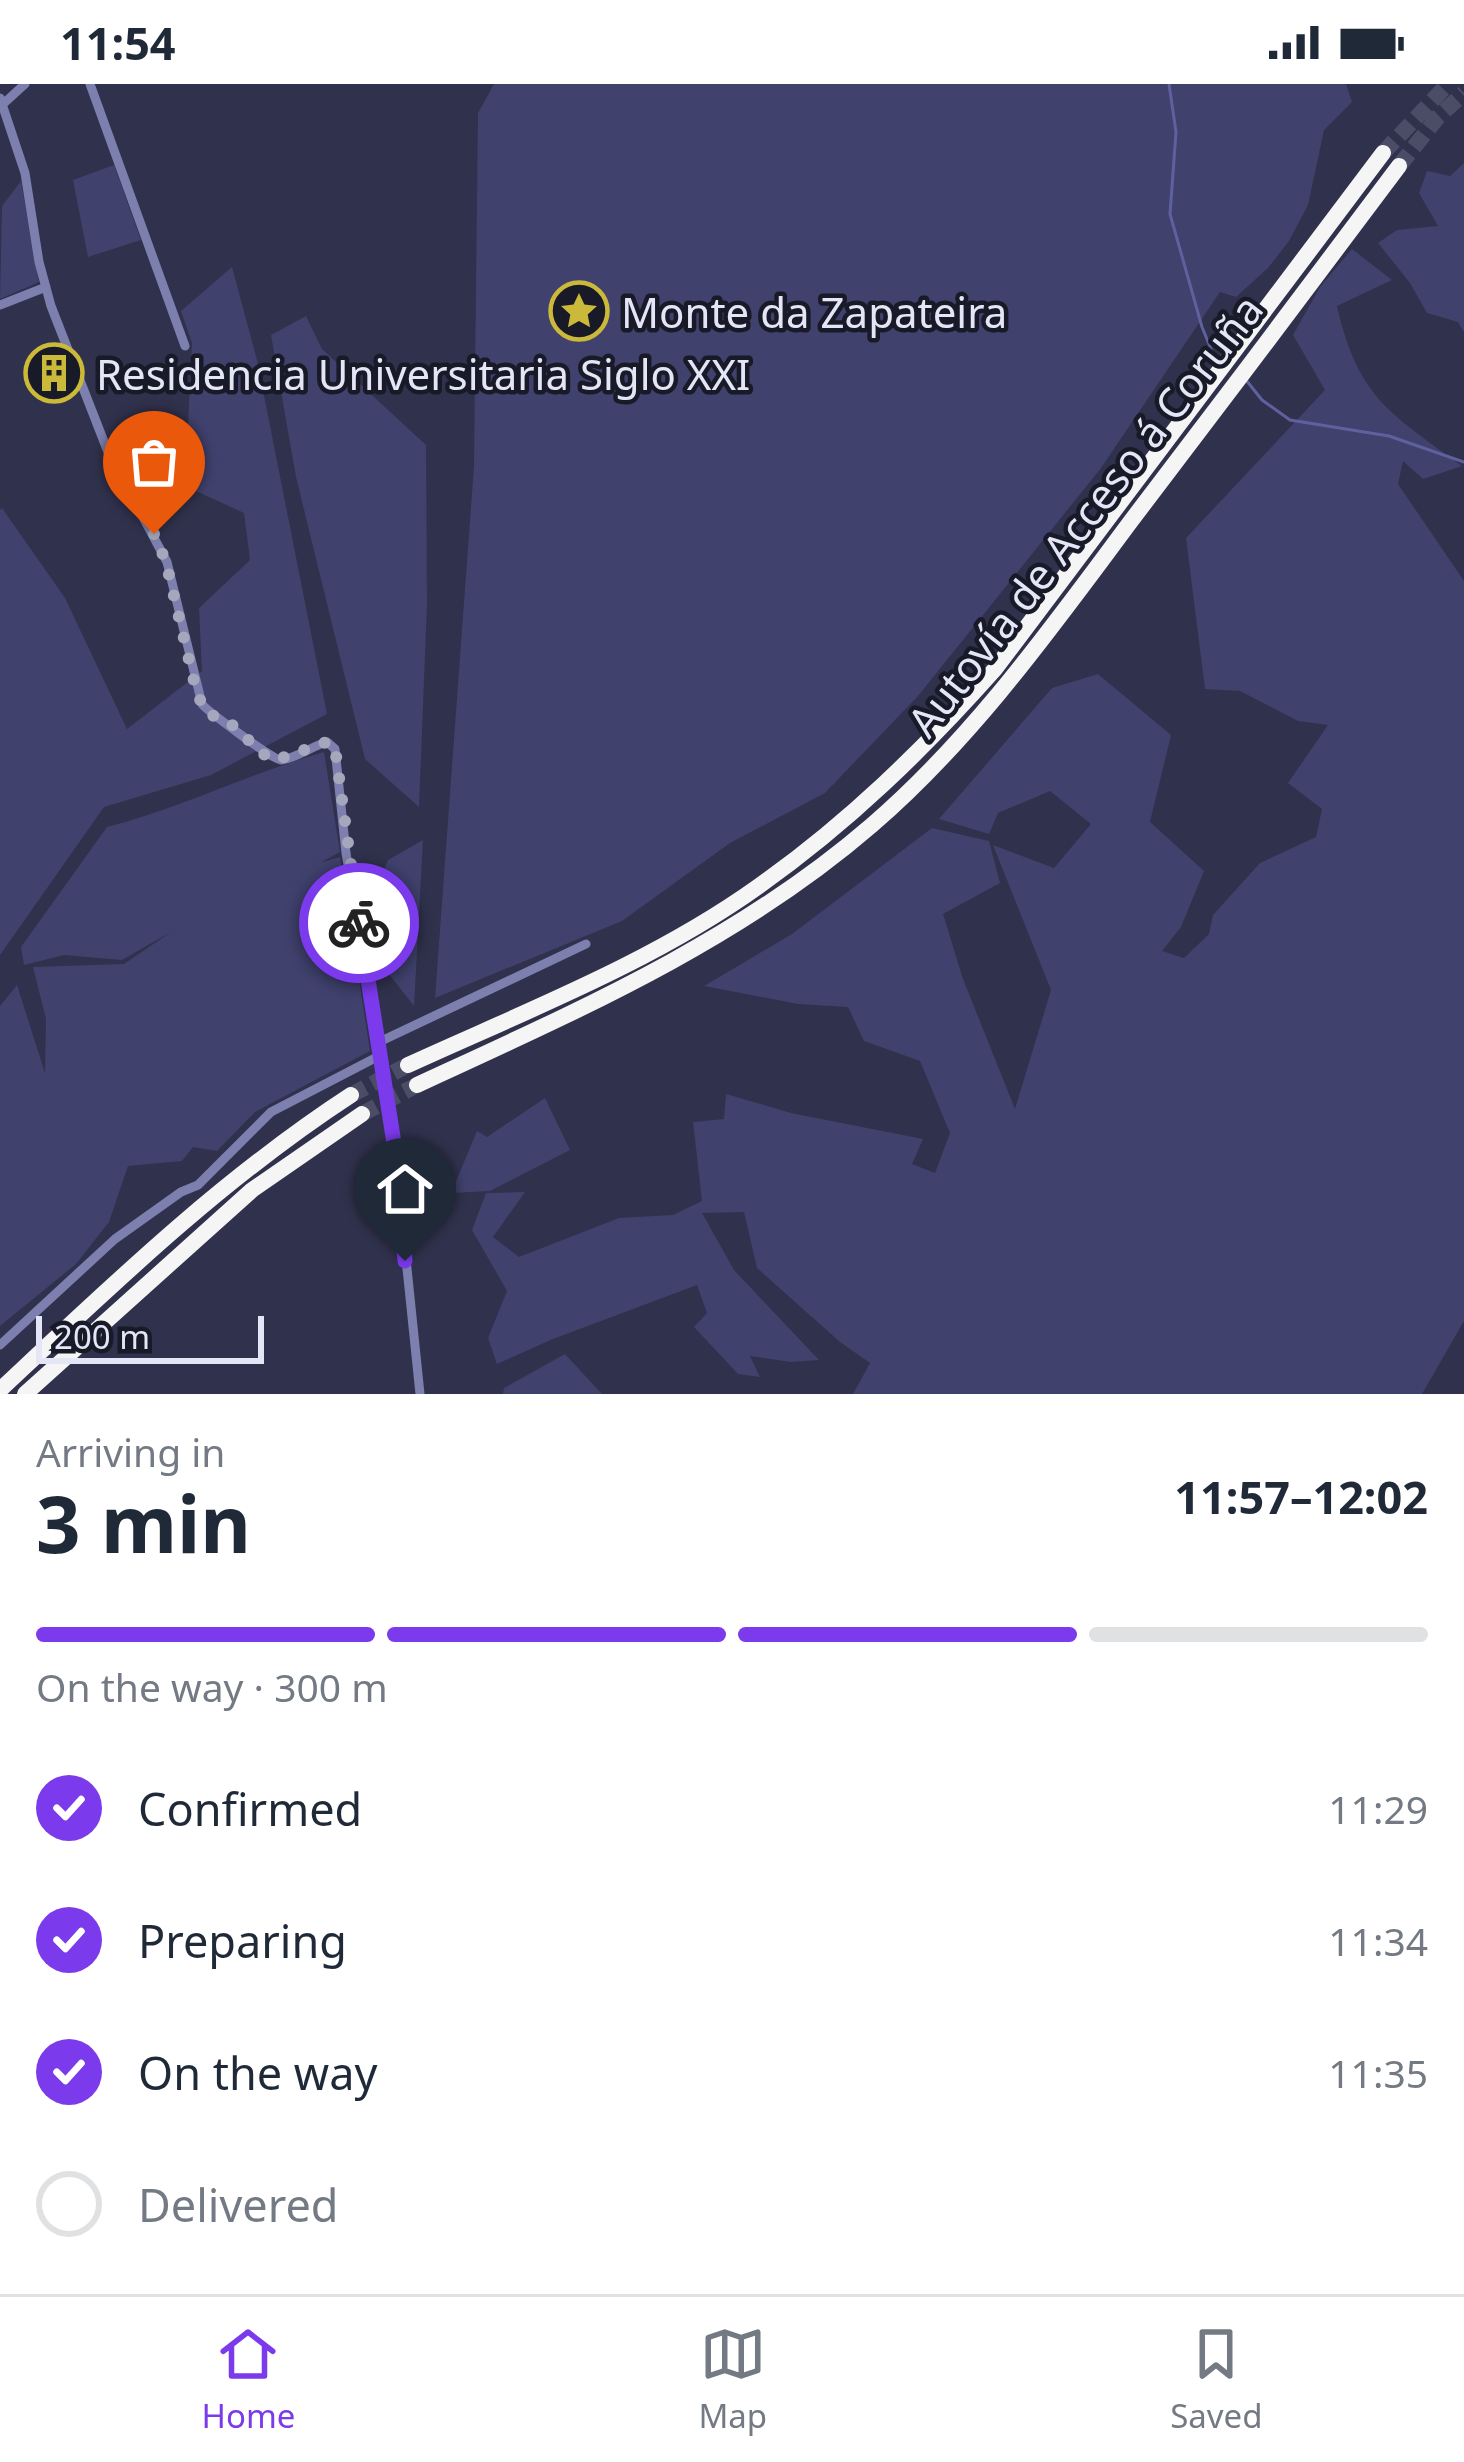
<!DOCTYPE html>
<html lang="en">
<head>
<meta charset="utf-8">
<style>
	body { margin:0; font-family:"Noto Sans",sans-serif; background:#f6f6f7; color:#1f2937; height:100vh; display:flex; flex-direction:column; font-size:45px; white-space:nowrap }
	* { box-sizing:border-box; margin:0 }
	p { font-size:39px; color:#747a83 }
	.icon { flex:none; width:66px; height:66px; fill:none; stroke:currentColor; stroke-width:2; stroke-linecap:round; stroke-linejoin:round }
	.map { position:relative; height:1310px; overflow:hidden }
	.details { display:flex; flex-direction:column; background:#fff; flex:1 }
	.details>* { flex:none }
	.scale { position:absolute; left:36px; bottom:30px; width:228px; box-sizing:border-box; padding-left:12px; border:6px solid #e4e6f8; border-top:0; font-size:33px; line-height:42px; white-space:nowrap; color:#e4e6f8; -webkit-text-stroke:9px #191a27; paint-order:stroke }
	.pin { position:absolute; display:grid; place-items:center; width:102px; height:102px; color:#fff; margin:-123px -51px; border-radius:50% 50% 50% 0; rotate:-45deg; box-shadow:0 0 12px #0007 }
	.pin .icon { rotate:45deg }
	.courier { position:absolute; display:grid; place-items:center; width:120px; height:120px; margin:-60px; border:9px solid #7c3aed; border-radius:50%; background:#fff; color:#222; box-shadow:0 3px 15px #0007 }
	.overview em { font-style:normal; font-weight:700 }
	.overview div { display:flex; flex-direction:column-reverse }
	.overview { display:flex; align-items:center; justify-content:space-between; height:204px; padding:0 36px }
	h1 { font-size:78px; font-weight:700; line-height:90px }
	.bar { display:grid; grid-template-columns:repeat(4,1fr); gap:18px 12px; align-content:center; height:144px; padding:0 36px }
	.bar i { height:15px; border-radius:9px; background:#e0e1e3 }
	.bar .on { background:#7c3aed }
	.bar p { grid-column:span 4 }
	ol { padding:0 36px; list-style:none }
	li { display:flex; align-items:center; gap:36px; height:132px }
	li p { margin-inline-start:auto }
	li .icon { padding:12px; border-radius:50%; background:#7c3aed; color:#fff; stroke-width:4 }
	li:last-child { color:#747a83 }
	li i { width:66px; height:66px; border:6px solid #e0e1e3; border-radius:50% }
	.status { display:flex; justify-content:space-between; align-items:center; height:84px; padding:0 60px; background:#fff; direction:ltr }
	.status svg { height:33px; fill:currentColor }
	.dock { display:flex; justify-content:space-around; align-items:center; height:168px; border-top:3px solid #e0e1e3; background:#fff; font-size:33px; color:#747a83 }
	.dock a { display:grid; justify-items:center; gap:6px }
	.dock .on { color:#7c3aed }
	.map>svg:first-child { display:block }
</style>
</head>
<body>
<div class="status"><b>11:54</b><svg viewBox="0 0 49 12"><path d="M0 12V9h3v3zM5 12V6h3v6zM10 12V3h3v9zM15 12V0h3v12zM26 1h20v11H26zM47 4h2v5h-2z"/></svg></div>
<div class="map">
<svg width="1464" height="1310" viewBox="0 0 1464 1310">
	<rect width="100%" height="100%" fill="#30314c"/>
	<path fill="#40416d" d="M494,0H1346L1352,18L1324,46L1308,121L1289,157L1268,184L1236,213L1220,208L1101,384L918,612L825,709L730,759L622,837L435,914L474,382L478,29Z
		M1464,79V248L1458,238L1427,229L1410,199L1378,159L1397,146L1438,142L1419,109L1427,87L1450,92Z
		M114,81L141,156L88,173L73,96Z
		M21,97L39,198L0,215L2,122Z
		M1352,165L1392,196L1337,222C1358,314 1390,329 1462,382L1423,395L1403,377L1398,400L1464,497V1237L1422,1310H853L870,1279L840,1258L757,1184L744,1128L702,1129L734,1186L819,1276L791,1278L750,1272L760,1293L738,1290L694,1243L707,1229L697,1201L553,1255L497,1280L488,1254L507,1207L472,1146L486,1109L525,1108L493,1153L519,1173L619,1134L673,1131L702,1117L693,1038L724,1035L726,1010L791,1029L923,1055L912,1080L935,1089L950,1049L920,977L864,957L848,923L798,920L704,902L792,850L932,744L989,757L1000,799L943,830L963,895L1015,1025L1051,906L993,761L1054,784L1091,740L1050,707L998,729L989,750L939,735L1052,604L1098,590L1171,651L1150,738L1204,787L1181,843L1162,867L1184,874L1209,850L1213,831L1260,779L1316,753L1322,725L1288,699L1328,641L1298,637L1240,607L1205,605L1186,454L1325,306L1293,251L1320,203Z
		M232,183L257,276L327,630L211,691L104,723L0,871V426L2,424L65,514L127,645L202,587L199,524L250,476L244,429L185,402L192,259L181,227Z
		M306,232L322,265L426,361L427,520L419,723L365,675L296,393L271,251Z
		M324,668L340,768L260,812L316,780L340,773L370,967L255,1028L217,1067L193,1063L182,1077L128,1082L109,1138L76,1180L0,1242V922L17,901L45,989L46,935L33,883L124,880L171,848L122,876L64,871L24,881L21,863L107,743C182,724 250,689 324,668Z
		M423,756L414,922L388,889L389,843L376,805L388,776Z
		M545,1014L570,1066L490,1107L451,1109L477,1047L487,1053Z
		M565,1270L602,1310H503L504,1304Z"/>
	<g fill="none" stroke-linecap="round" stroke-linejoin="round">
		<path stroke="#5f619e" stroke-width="3" d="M1169,0L1176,48L1170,130L1202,243L1213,270L1220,275
			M1246,296L1262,316L1290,336L1389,352L1464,378"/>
		<path stroke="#4b4c66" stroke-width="16" stroke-dasharray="16 8" stroke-linecap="butt" d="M1383,69L1448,0
			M1399,82L1438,33L1464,9
			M351,1011L408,981
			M362,1030L417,1001"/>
		<path stroke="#7d80ae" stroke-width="9" d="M90,0L185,262
			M0,14L25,89L39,178L51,222L108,368L167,478L202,620C205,625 274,677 281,676C297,674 312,662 327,658L335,665L346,769L394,1059L420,1310
			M2,21L25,0
			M0,221L46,203
			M377,959L586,860
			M0,1261L115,1155L181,1108L198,1101L271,1028L379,972"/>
		<path stroke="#f5f5f5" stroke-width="16" d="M408,981C526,927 653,878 759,802C848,739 923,666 995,585L1383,69
			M417,1001C577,927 738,857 872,741C973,654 1052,543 1131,437C1221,319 1310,201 1399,82
			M0,1306C112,1201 222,1095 351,1011
			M25,1310L252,1106L362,1030"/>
	</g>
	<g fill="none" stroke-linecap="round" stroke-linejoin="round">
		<path stroke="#a5a7bc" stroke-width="12" stroke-dasharray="0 21.6" d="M154,450L166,478L197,610L207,629L230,639L268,674L276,676L327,658L335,664L359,839"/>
		<path stroke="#7c3aed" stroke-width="15" d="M359,839L394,1059L405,1177"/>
	</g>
	<defs>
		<symbol id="sight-ring" viewBox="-11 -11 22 22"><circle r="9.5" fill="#191a27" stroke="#cbb939" stroke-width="1.5"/><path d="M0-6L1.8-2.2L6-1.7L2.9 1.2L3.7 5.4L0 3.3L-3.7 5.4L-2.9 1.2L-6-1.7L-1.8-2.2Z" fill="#cbb939"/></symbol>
		<symbol id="building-ring" viewBox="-11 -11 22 22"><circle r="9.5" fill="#191a27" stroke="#cbb939" stroke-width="1.5"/><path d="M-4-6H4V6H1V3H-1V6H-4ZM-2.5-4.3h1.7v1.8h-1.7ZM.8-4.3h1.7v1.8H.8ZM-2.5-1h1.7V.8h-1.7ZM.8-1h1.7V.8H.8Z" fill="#cbb939"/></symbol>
	</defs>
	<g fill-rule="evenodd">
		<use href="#sight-ring" x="546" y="194" width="66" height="66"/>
		<use href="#building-ring" x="21" y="256" width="66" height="66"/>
	</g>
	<g text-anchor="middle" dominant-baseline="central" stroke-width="9" stroke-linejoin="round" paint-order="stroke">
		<g font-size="42" fill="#e4e6f8" stroke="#191a27" text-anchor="start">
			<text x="621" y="227">Monte da Zapateira</text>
			<text x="96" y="289">Residencia Universitaria Siglo XXI</text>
		</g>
		<g font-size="42" fill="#e4e6f8" stroke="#191a27">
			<text transform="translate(1084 431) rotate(-52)">Autovía de Acceso á Coruña</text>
		</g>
	</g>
</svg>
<div class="scale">200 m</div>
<div class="pin" style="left:154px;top:450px;background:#ea580c"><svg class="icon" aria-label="bag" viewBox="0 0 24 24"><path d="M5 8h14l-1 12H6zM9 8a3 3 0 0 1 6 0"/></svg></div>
<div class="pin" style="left:405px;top:1177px;background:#1f2937"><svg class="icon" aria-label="home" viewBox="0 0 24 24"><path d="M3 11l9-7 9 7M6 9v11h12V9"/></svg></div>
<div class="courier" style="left:359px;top:839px"><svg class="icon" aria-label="bike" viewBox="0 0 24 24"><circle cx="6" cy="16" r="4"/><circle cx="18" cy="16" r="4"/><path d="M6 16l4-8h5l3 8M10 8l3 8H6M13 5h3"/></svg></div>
</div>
<section class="details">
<div class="overview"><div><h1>3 min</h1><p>Arriving in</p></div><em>11:57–12:02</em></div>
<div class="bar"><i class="on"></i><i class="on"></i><i class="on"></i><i></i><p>On the way · 300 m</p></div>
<ol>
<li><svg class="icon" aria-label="check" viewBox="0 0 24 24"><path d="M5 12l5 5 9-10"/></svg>Confirmed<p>11:29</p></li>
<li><svg class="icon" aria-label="check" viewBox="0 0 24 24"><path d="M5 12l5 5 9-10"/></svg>Preparing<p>11:34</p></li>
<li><svg class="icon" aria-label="check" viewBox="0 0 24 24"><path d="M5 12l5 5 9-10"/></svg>On the way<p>11:35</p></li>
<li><i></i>Delivered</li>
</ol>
</section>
<nav class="dock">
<a class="on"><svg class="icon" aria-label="home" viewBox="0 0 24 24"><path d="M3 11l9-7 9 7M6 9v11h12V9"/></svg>Home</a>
<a><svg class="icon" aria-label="map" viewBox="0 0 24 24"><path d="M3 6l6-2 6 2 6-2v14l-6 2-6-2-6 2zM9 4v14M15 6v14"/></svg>Map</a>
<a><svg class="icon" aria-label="saved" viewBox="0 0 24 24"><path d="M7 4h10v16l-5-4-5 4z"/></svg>Saved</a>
</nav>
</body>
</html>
